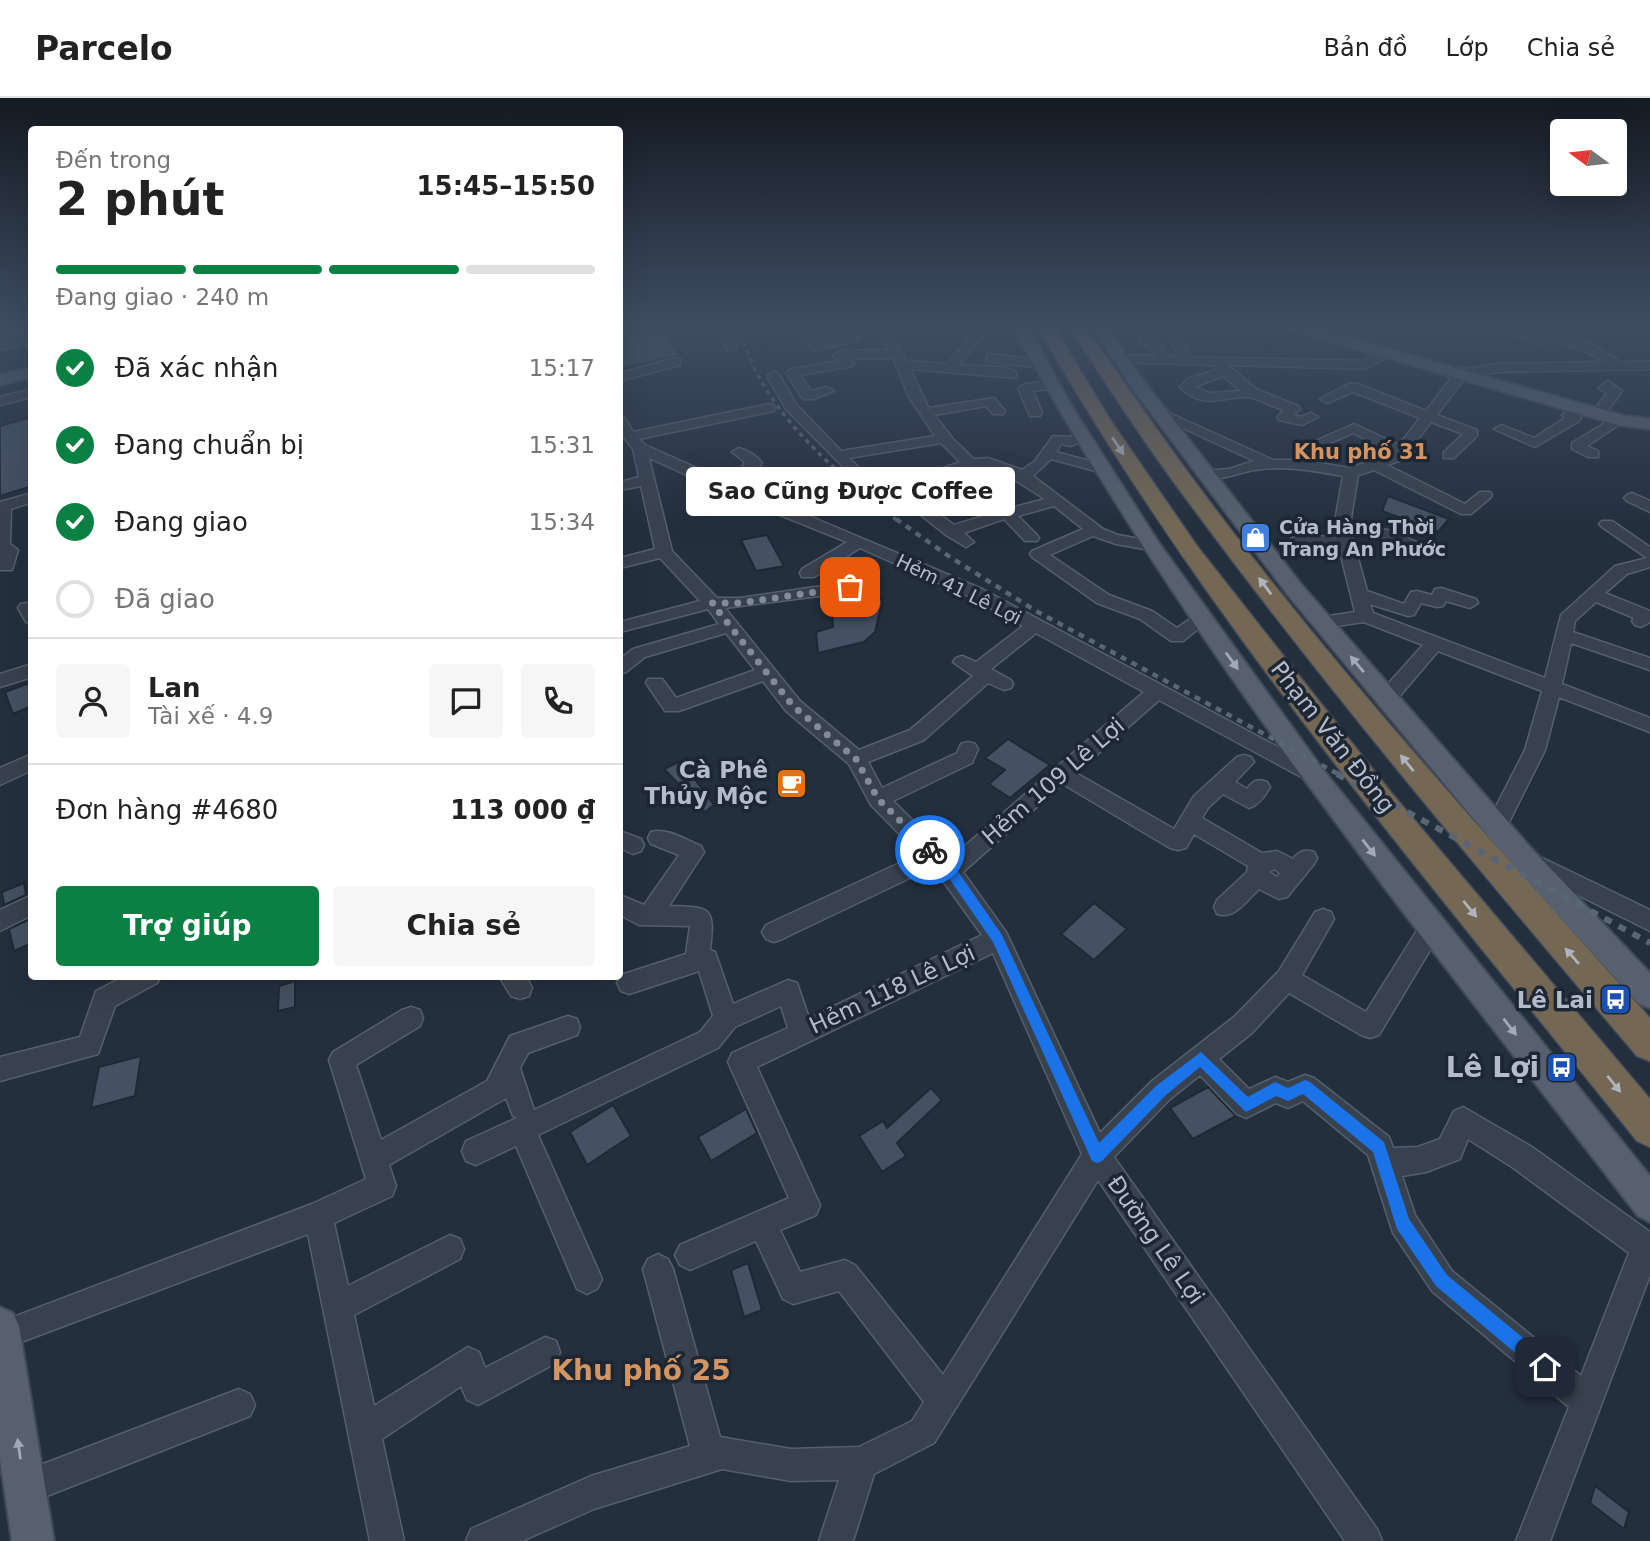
<!DOCTYPE html>
<html lang="vi">
<head>
<meta charset="utf-8">
<style>
	body { margin:0; font-family:"DejaVu Sans",sans-serif; background:#f6f6f6; color:#222; height:100vh; display:flex; flex-direction:column; font-size:26px; white-space:nowrap }
	* { box-sizing:border-box; margin:0 }
	p { font-size:23px; color:#767676 }
	.icon { flex:none; width:38px; height:38px; fill:none; stroke:currentColor; stroke-width:2; stroke-linecap:round; stroke-linejoin:round }
	.map { position:relative; flex:1; overflow:hidden }
	.drawer { position:absolute; left:28px; top:28px; width:595px; height:854px; display:flex; flex-direction:column; background:#fff; border-radius:7px; box-shadow:0 7px 28px #0002 }
	.drawer>* { flex:none }
	.needle { width:46px; rotate:285deg }
	.buttons { position:absolute; left:1550px; top:21px; display:grid; gap:14px }
	.buttons a { display:grid; place-items:center; width:77px; height:77px; border-radius:7px; background:#fff; box-shadow:0 7px 28px #0002; font-size:35px }
	.pin { position:absolute; display:grid; place-items:center; width:60px; height:60px; color:#fff; margin:-30px; border-radius:14px; box-shadow:0 4px 10px #0006 }
	.courier { position:absolute; display:grid; place-items:center; width:70px; height:70px; margin:-35px; border:5px solid #1a73e8; border-radius:50%; background:#fff; color:#222; box-shadow:0 2px 9px #0007 }
	.bubble { position:absolute; height:49px; border-radius:7px; background:#fff; box-shadow:0 7px 28px #0002; font-size:23px; font-weight:800; line-height:49px; text-align:center }
	.head em { font-style:normal; font-weight:800 }
	.head div { display:flex; flex-direction:column-reverse }
	.head { display:flex; align-items:center; justify-content:space-between; height:119px; padding:0 28px }
	h1 { font-size:46px; font-weight:800; line-height:52px }
	.bar { display:grid; grid-template-columns:repeat(4,1fr); gap:10px 7px; align-content:center; height:84px; padding:0 28px }
	.bar i { height:9px; border-radius:5px; background:#e0e0e0 }
	.bar .selected { background:#0b8043 }
	.bar p { grid-column:span 4 }
	.line { display:flex; align-items:center; gap:18px; padding:0 28px; border-top:2px solid #e0e0e0 }
	.line div { flex:1 }
	.round { display:grid; place-items:center; flex:none; width:74px; height:74px; border-radius:7px; background:#f6f6f6 }
	ol { padding:0 28px; list-style:none }
	li { display:flex; align-items:center; gap:21px; height:77px }
	li p { margin-inline-start:auto }
	li .icon { padding:7px; border-radius:50%; background:#0b8043; color:#fff; stroke-width:4 }
	li:last-child { color:#767676 }
	li i { width:38px; height:38px; border:4px solid #e0e0e0; border-radius:50% }
	.button { display:flex; gap:14px; margin-top:auto; padding:14px 28px }
	.button a { flex:1; height:80px; border-radius:7px; background:#0b8043; color:#fff; font-size:28px; font-weight:800; line-height:80px; text-align:center }
	.button a+a { background:#f6f6f6; color:#222 }
	header { display:flex; align-items:center; gap:42px; box-sizing:border-box; height:98px; padding:0 35px; background:#fff; border-bottom:2px solid #e0e0e0 }
	header strong { font-size:33px }
	nav { display:flex; gap:38px; margin-inline-start:auto; font-size:24px }
	.map>svg:first-child { display:block }
</style>
</head>
<body>
<header>
<strong>Parcelo</strong>
<nav><a>Bản đồ</a><a>Lớp</a><a>Chia sẻ</a></nav>
</header>
<div class="map">
<svg width="1650" height="1443" viewBox="0 0 1650 1443">
	<rect width="100%" height="100%" fill="#242f3e"/>
	<path fill="#455162" stroke="#1f2835" stroke-width="2" d="M637,227H654L681,257L620,271V230Z
		M32,319V388L0,398V328Z
		M1388,398L1449,421L1438,434L1382,413Z
		M767,437L784,468L756,473L741,442Z
		M883,501L875,534L864,544L818,555L816,534L833,529L832,512Z
		M32,584V608L13,616L5,594Z
		M1008,641L1050,667L1010,700L989,686L1005,672L985,660Z
		M681,663L714,707L705,714L664,671Z
		M24,785L26,797L4,807L2,794Z
		M1094,805L1127,831L1094,862L1061,836Z
		M32,820V845L14,853L9,831Z
		M295,883V909L278,913L279,888Z
		M141,958L135,998L91,1010L99,969Z
		M1208,989L1236,1018L1193,1041L1170,1010Z
		M931,990L942,1002L897,1045L906,1058L882,1074L859,1038L883,1023L887,1030Z
		M613,1007L631,1038L587,1067L570,1034Z
		M746,1011L757,1035L711,1063L698,1039Z
		M748,1165L762,1212L744,1219L731,1172Z
		M1595,1388L1629,1414L1624,1431L1590,1405Z"/>
	<g fill="none" stroke-linecap="round" stroke-linejoin="round">
		<defs>
			<path id="minor" d="M9,227H19L22,240L32,238V246L0,252V244L11,242L10,234L0,236V228Z
				M712,227H724L737,249L735,252H727Z
				M789,227H816L808,231L820,245L854,237L860,241L817,253L813,252L797,232L777,236L771,232Z
				M874,227H886L907,263L947,266L977,230L972,227H995L1026,232L1028,235L1022,239L988,232L959,267L1005,269L1016,274V280L910,271L927,307L929,310L994,300L1005,313L1003,316H993L986,308L934,317L953,341L974,361L988,360L1022,372L1035,363L1053,338L1069,339L1082,334L1087,335V341L1071,348L1061,346L1056,354L1108,368L1110,371L1108,374L1103,375L1051,361L1033,378L1103,431L1118,437L1156,444L1158,447L1150,452L1116,446L1093,438L1050,457L1109,497L1152,513L1177,530L1202,513L1211,519L1208,523L1183,543H1171L1140,521L1097,505L1032,459L1030,456L1032,453L1083,431L1054,408L1018,418L1037,437L1039,440L1037,443H1025L1004,421L964,435L974,444L966,449L946,437L897,398L881,404L876,402L786,311L767,278L773,274L778,275L796,306L841,353L935,338L909,299L893,260L850,261L854,265L852,268L800,277L811,293L827,289L834,293L813,301H803L786,275L792,271L838,263L833,257L839,253L889,252ZM941,345L960,364L883,393L849,360ZM973,369L999,372L1045,401L1011,410L1006,406H996L993,409L997,414L954,427L909,394L931,385L956,410H966L969,407L943,381L953,377L970,392H980L982,389L965,372Z
				M1305,227H1322L1307,234H1299V228Z
				M1396,227H1411L1418,231L1412,235Z
				M1487,227H1504L1541,238L1559,236L1595,248L1621,264L1650,263V271L1499,274L1466,278L1437,317L1477,332V338L1454,360H1444V354L1463,336L1431,324L1402,362L1387,367L1465,406L1480,394H1490L1492,397L1490,400L1471,416H1461L1374,372L1358,377L1350,426L1393,433L1416,444L1408,449L1384,440L1351,435L1367,493L1404,506L1411,494L1417,493L1432,497L1435,491L1441,490L1476,501L1478,505L1470,510L1446,503L1443,508L1437,509L1421,505L1414,517L1408,518L1370,506L1373,515L1545,580L1561,517L1615,468L1647,460L1602,429L1599,426L1602,423H1612L1650,449V469L1627,476L1605,495L1650,513V524L1641,529L1635,527L1632,523L1634,520L1596,504L1575,523L1573,534L1650,560V572L1571,545L1562,586L1650,620V634L1559,599L1545,652L1503,736L1496,738L1489,736L1485,730L1525,652L1542,593L1438,553L1393,606H1379L1377,601L1379,596L1423,547L1364,524L1322,530L1316,528L1313,524L1316,520L1355,514L1339,450L1299,446L1291,441L1299,436L1337,440L1334,429L1343,378C1314,373 1285,367 1255,372C1236,375 1220,384 1201,379L1199,376L1201,373L1229,371L1254,363L1153,316L1155,313H1165L1273,362H1300L1350,370L1393,355L1353,335L1318,350H1308L1306,347L1354,326L1399,347L1420,320L1353,294L1327,305L1320,301L1348,286H1358L1426,313L1457,272L1499,266L1604,264L1587,254L1554,243L1540,246Z
				M1149,231L1155,235L1152,242L1161,246L1168,258L1178,259L1169,237L1175,233L1181,237L1191,259L1363,263L1384,252H1392L1394,255L1365,271L1228,267L1256,291L1298,308L1300,311L1294,317L1301,319L1311,315L1318,319L1302,327L1279,322L1277,319L1284,312C1273,309 1263,303 1253,300C1230,294 1205,316 1180,289L1187,281L1218,271L1215,267L1118,264L1116,261L1122,257L1155,258L1152,251L1139,244L1145,232ZM1223,278L1240,293L1210,295L1194,289Z
				M991,256L1040,262L1046,266L1040,270L987,263V257Z
				M676,260L680,261V267L620,283V275Z
				M1051,283L1056,284V290L1033,293L1042,315L1040,318H1030L1018,290L1025,286Z
				M1608,283L1622,293L1603,319H1593L1591,316L1607,295L1598,290Z
				M32,291V299L0,307V299Z
				M1578,305L1585,309L1578,316L1581,320L1579,323L1535,349L1494,331L1501,327L1534,340L1565,320L1562,317Z
				M769,306L774,307V313L639,341L645,347L764,400L755,381L743,367L745,364L732,354L739,350C747,352 757,358 762,365L759,368L768,379L783,407L982,491L1319,671L1322,676L1319,681L1312,684L1305,681L1159,602L1076,675L1174,731L1194,698L1237,659L1244,657L1251,659L1254,664L1235,684L1247,691C1253,683 1257,680 1267,684L1270,689C1265,698 1259,707 1249,710L1223,696L1208,710L1202,720L1262,755L1277,753L1293,761C1299,753 1304,751 1314,754L1317,760L1314,766L1287,799L1279,801L1259,791C1247,802 1235,822 1217,816L1214,809L1217,802L1247,774L1248,768L1194,736L1186,750L1178,752L1170,750L1063,686L963,774L1006,834L1100,1035L1152,983L1234,919L1279,873L1315,814L1323,811L1331,814L1334,821L1302,877L1366,914L1423,823L1431,820L1439,823L1443,830L1439,837L1379,937L1370,940L1361,937L1289,895L1252,935L1219,961L1249,991L1275,979L1288,984L1305,977L1314,980L1389,1039L1393,1050L1418,1049L1440,1041L1454,1013L1463,1009L1532,1049L1650,1134V1177L1550,1443H1516L1569,1309L1432,1193L1393,1135L1368,1057L1303,1003L1288,1010L1276,1005L1246,1020L1237,1016L1200,977L1170,1001L1114,1059L1377,1431L1382,1443H1345L1098,1082L934,1345L874,1376L853,1443H819L839,1382L791,1383L722,1371L594,1411L522,1443H466L471,1431L591,1378L690,1348L643,1171L648,1161L658,1156L668,1161L673,1171L720,1339L791,1351L859,1349L912,1323L924,1304L839,1193L793,1206L783,1201L756,1143L690,1172L680,1167L675,1157L680,1147L789,1100L728,964L732,955L788,930L781,908L735,929L718,950L538,1037L602,1181L597,1191L587,1196L577,1191L516,1048L476,1067L466,1063L462,1053L466,1043L517,1020L513,1018L506,1000L389,1067L396,1088L392,1098L334,1125L348,1188L450,1137L460,1141L464,1151L460,1161L354,1217L374,1308L468,1249L479,1254L485,1270L545,1239L556,1243L560,1254L556,1265L478,1307L467,1302L461,1288L382,1341L404,1443H370L308,1136L0,1252V1224L312,1106L366,1081L329,962L333,954L402,912L411,909L420,912L423,920L420,928L356,967L381,1042L487,983L510,938L568,918L577,921L580,929L577,937L528,955L520,970L534,1012L700,934L713,918L699,873L629,896L621,893L617,885L621,877L686,856L690,828L639,827L620,817V797L644,807L679,757L651,746L648,740L651,734C666,729 686,742 701,748L704,754L669,808C712,809 715,809 710,852L715,854L733,906L788,882L797,885L809,920L982,837L933,769L782,841L774,844L766,841L762,834L766,827L919,756L871,707L849,666L786,613L763,583L679,613H665L646,585L648,581H662L676,600L755,572L726,535L645,559L626,574L620,576V561L633,551L719,526L708,511L620,534V524L700,503L660,460L620,470V460L655,451L641,388L620,392V384L639,379L633,351L620,334V319L625,320L633,334ZM649,360L735,399L847,444L802,471L800,475L802,479H814L860,450L970,499L1023,528L976,564L962,558L956,560L953,564L973,578L910,632L859,652L800,603L725,510L850,494L858,489L856,485L850,484L740,500H717L672,453ZM1036,535L1144,594L951,760L893,703L972,665L978,651L975,646L968,644L961,646L957,655L882,690L868,664L924,642L988,585L1004,592L1011,590L1013,586L1011,582L991,571ZM1274,771L1280,775L1277,779L1269,774ZM993,855L1082,1056L943,1277L855,1167L845,1162L800,1174L780,1132L816,1117L820,1107L757,969ZM1468,1041L1512,1069L1629,1155L1581,1278L1452,1173L1415,1117L1402,1078L1426,1074L1460,1061Z
				M1618,317L1623,318V324L1587,348L1598,353V359H1588L1572,351V345Z
				M32,395V404L11,411L10,446L18,452L12,472H0V404Z
				M1632,395L1650,403V414L1627,403L1624,400L1627,397Z
				M32,504V525L26,524L18,510L21,506Z
				M32,566V579L0,589V576Z
				M32,656V672L0,687V670Z
				M620,733L641,741L644,747L641,753L633,756L620,750Z
				M1532,755L1650,812V833L1524,770L1521,764L1524,758Z
				M32,797V817L0,833V812Z
				M125,878H161L157,885L115,908L98,956L0,983V959L80,939L96,893Z
				M499,878H526L532,890L529,898L520,901L511,898Z
				M239,1291L250,1296L255,1307L250,1318L24,1407L12,1402L7,1390L12,1378Z"/>
			<path id="major" d="M1012,227H1026L1074,312L1159,445L1321,669L1650,1078V1124L1638,1118C1416,830 1185,548 1012,227Z
				M1092,227H1106L1142,281L1301,486L1531,750L1650,875V910L1639,906L1511,766L1287,496L1130,287Z
				M1282,227H1304L1625,318L1650,321V331L1618,327L1284,230Z
				M32,269V279L0,287V277Z
				M0,1209L13,1215L19,1228L54,1443H12L0,1362Z"/>
			<path id="highway" d="M1037,227H1053L1109,320L1197,448L1389,692L1650,1001V1049L1637,1043C1427,781 1202,519 1037,227Z
				M1068,227H1084C1117,273 1148,320 1181,365C1324,561 1489,740 1650,920V963L1637,958C1476,768 1315,578 1168,376C1133,328 1101,277 1068,227Z"/>
		</defs>
		<use href="#minor" stroke="#565f6c" stroke-width="3"/>
		<use href="#major" stroke="#414a57" stroke-width="4"/>
		<use href="#highway" stroke="#434c59" stroke-width="3"/>
		<use href="#minor" fill="#38414e" fill-rule="evenodd"/>
		<use href="#major" fill="#56606e" fill-rule="evenodd"/>
		<use href="#highway" fill="#746855" fill-rule="evenodd"/>
		<path stroke="#5a6575" stroke-width="3.5" stroke-dasharray="4.5 4.5" stroke-linecap="butt" d="M737,227C743,242 748,257 755,272C787,334 845,381 898,423"/>
		<path stroke="#5a6575" stroke-width="4.5" stroke-dasharray="6 6" stroke-linecap="butt" d="M896,421L950,459L1036,513L1340,677"/>
		<path stroke="#5a6575" stroke-width="6" stroke-dasharray="8 8" stroke-linecap="butt" d="M1337,676L1650,845"/>
	</g>
	<defs><path id="oneway-solid" d="M-6-.8H1V-3.2L6.5 0L1 3.2V.8H-6Z" transform="scale(1.75)"/></defs>
	<g fill="#aeb4bd">
		<use href="#oneway-solid" transform="translate(1118 348) rotate(56)"/>
		<use href="#oneway-solid" transform="translate(1265 488) rotate(-127)"/>
		<use href="#oneway-solid" transform="translate(1407 665) rotate(-129)"/>
		<use href="#oneway-solid" transform="translate(1470 811) rotate(51)"/>
		<use href="#oneway-solid" transform="translate(1572 858) rotate(-131)"/>
		<use href="#oneway-solid" transform="translate(1614 986) rotate(51)"/>
	</g>
	<g fill="#a1aab7">
		<use href="#oneway-solid" transform="translate(1232 563) rotate(54)"/>
		<use href="#oneway-solid" transform="translate(1357 566) rotate(-130)"/>
		<use href="#oneway-solid" transform="translate(1369 750) rotate(52)"/>
		<use href="#oneway-solid" transform="translate(1510 929) rotate(52)"/>
		<use href="#oneway-solid" transform="translate(19 1351) rotate(-98)"/>
	</g>
	<linearGradient id="sky" x2="0" y2="1"><stop stop-color="#141a22"/><stop offset="0.53" stop-color="#3f4d63"/><stop offset="1" stop-color="#3f4d63" stop-opacity="0"/></linearGradient>
	<rect width="1650" height="429" fill="url(#sky)"/>
	<path fill="#1a73e8" d="M930,747L955,769L1002,837L1099,1045L1156,988L1201,954L1248,999L1275,984L1288,990L1305,982L1310,984L1384,1044L1409,1121L1447,1177L1551,1263L1554,1269L1551,1275L1545,1277L1539,1275L1436,1188L1397,1131L1373,1054L1303,996L1288,1003L1276,998L1246,1014L1200,969L1166,997L1102,1063L1097,1065L1092,1063L993,844L946,776L925,755V749Z"/>
	<g fill="none" stroke-linecap="round" stroke-linejoin="round">
		<path stroke="#828b98" stroke-width="7" stroke-dasharray="0 12.6" d="M850,489L740,505H712L793,608L856,661L878,701L930,752"/>
	</g>
	<defs>
		<symbol id="shop-square" viewBox="-11 -11 22 22"><rect x="-9" y="-9" width="18" height="18" rx="4" fill="#3f7fe0" stroke="#1d2633"/><path d="M-5-2.5h2.3a2.7 3.5 0 0 1 5.4 0H5L5.5 6h-11ZM-1.5-2.5h3a1.5 2.3 0 0 0-3 0Z" fill="#fff"/></symbol>
		<symbol id="cafe-square" viewBox="-11 -11 22 22"><rect x="-9" y="-9" width="18" height="18" rx="4" fill="#e8710a" stroke="#1d2633"/><path d="M-5.5-4.5H6V0H3Q3 3.5 0 3.5H-2.5Q-5.5 3.5-5.5 0ZM3-3.2v2h1.7v-2ZM-6 4.5H4V6H-6Z" fill="#fff"/></symbol>
		<symbol id="bus-square" viewBox="-11 -11 22 22"><rect x="-9" y="-9" width="18" height="18" rx="4" fill="#1a4fb4" stroke="#1d2633"/><path d="M-5-6H5V4H4V6H2V4H-2V6H-4V4H-5ZM-3.5-4V0h7V-4ZM-3.5 1.2v1.5H-2V1.2ZM2 1.2v1.5H3.5V1.2Z" fill="#fff"/></symbol>
	</defs>
	<g fill-rule="evenodd">
		<use href="#shop-square" x="1238" y="422" width="35" height="35"/>
		<use href="#cafe-square" x="774" y="668" width="35" height="35"/>
		<use href="#bus-square" x="1598" y="884" width="35" height="35"/>
		<use href="#bus-square" x="1544" y="952" width="35" height="35"/>
	</g>
	<g text-anchor="middle" dominant-baseline="central" stroke-width="7" stroke-linejoin="round" paint-order="stroke">
		<g font-size="19" font-weight="bold" fill="#b4bcc9" stroke="#1d2633" text-anchor="start">
			<text x="1279" y="429">Cửa Hàng Thời<tspan x="1279" dy="22">Trang An Phước</tspan></text>
		</g>
		<g font-size="19" fill="#b4bcc9" stroke="#1d2633">
			<text transform="translate(959 491) rotate(26)">Hẻm 41 Lê Lợi</text>
		</g>
		<g font-size="21" font-weight="bold" fill="#d59563" stroke="#1d2633">
			<text x="1361" y="354">Khu phố 31</text>
		</g>
		<g font-size="23" fill="#b4bcc9" stroke="#1d2633">
			<text transform="translate(1333 639) rotate(52)">Phạm Văn Đồng</text>
			<text transform="translate(1053 683) rotate(-41)">Hẻm 109 Lê Lợi</text>
			<text transform="translate(892 891) rotate(-25)">Hẻm 118 Lê Lợi</text>
			<text transform="translate(1156 1142) rotate(55)">Đường Lê Lợi</text>
		</g>
		<g font-size="23" font-weight="bold" fill="#b4bcc9" stroke="#1d2633" text-anchor="end">
			<text x="768" y="672">Cà Phê<tspan x="768" dy="26">Thủy Mộc</tspan></text>
			<text x="1593" y="902">Lê Lai</text>
		</g>
		<g font-size="28" font-weight="bold" fill="#b4bcc9" stroke="#1d2633" text-anchor="end">
			<text x="1539" y="969">Lê Lợi</text>
		</g>
		<g font-size="28" font-weight="bold" fill="#d59563" stroke="#1d2633">
			<text x="641" y="1272">Khu phố 25</text>
		</g>
	</g>
</svg>
<div class="buttons">
<a><svg class="needle" viewBox="-14 -14 28 28"><path d="M0-13l5 13h-10z" fill="#e53935"/><path d="M0 13l5-13h-10z" fill="#767676"/></svg></a>
</div>
<div class="pin" style="left:850px;top:489px;background:#ea580c"><svg class="icon" aria-label="bag" viewBox="0 0 24 24"><path d="M5 8h14l-1 12H6zM9 8a3 3 0 0 1 6 0"/></svg></div>
<div class="pin" style="left:1545px;top:1269px;background:#1f2937"><svg class="icon" aria-label="home" viewBox="0 0 24 24"><path d="M3 11l9-7 9 7M6 9v11h12V9"/></svg></div>
<div class="courier" style="left:930px;top:752px"><svg class="icon" aria-label="bike" viewBox="0 0 24 24"><circle cx="6" cy="16" r="4"/><circle cx="18" cy="16" r="4"/><path d="M6 16l4-8h5l3 8M10 8l3 8H6M13 5h3"/></svg></div>
<div class="bubble" style="left:686px;top:369px;width:329px">Sao Cũng Được Coffee</div>
<section class="drawer">
<div class="head"><div><h1>2 phút</h1><p>Đến trong</p></div><em>15:45–15:50</em></div>
<div class="bar"><i class="selected"></i><i class="selected"></i><i class="selected"></i><i></i><p>Đang giao · 240 m</p></div>
<ol>
<li><svg class="icon" aria-label="check" viewBox="0 0 24 24"><path d="M5 12l5 5 9-10"/></svg>Đã xác nhận<p>15:17</p></li>
<li><svg class="icon" aria-label="check" viewBox="0 0 24 24"><path d="M5 12l5 5 9-10"/></svg>Đang chuẩn bị<p>15:31</p></li>
<li><svg class="icon" aria-label="check" viewBox="0 0 24 24"><path d="M5 12l5 5 9-10"/></svg>Đang giao<p>15:34</p></li>
<li><i></i>Đã giao</li>
</ol>
<div class="line" style="height:126px"><a class="round"><svg class="icon" aria-label="person" viewBox="0 0 24 24"><circle cx="12" cy="8" r="4"/><path d="M4 21q1-7 8-7t8 7"/></svg></a><div><b>Lan</b><p>Tài xế · 4.9</p></div><a class="round"><svg class="icon" aria-label="chat" viewBox="0 0 24 24"><path d="M4 5h16v11H9l-5 4z"/></svg></a><a class="round"><svg class="icon" aria-label="phone" viewBox="0 0 24 24"><path d="M5 4h4l2 5-3 2q2 4 5 5l2-3 5 2v4C11 20 4 13 5 4z"/></svg></a></div>
<div class="line" style="height:91px"><div>Đơn hàng #4680</div><b>113 000 ₫</b></div>
<div class="button"><a>Trợ giúp</a><a>Chia sẻ</a></div>
</section>
</div>
</body>
</html>
